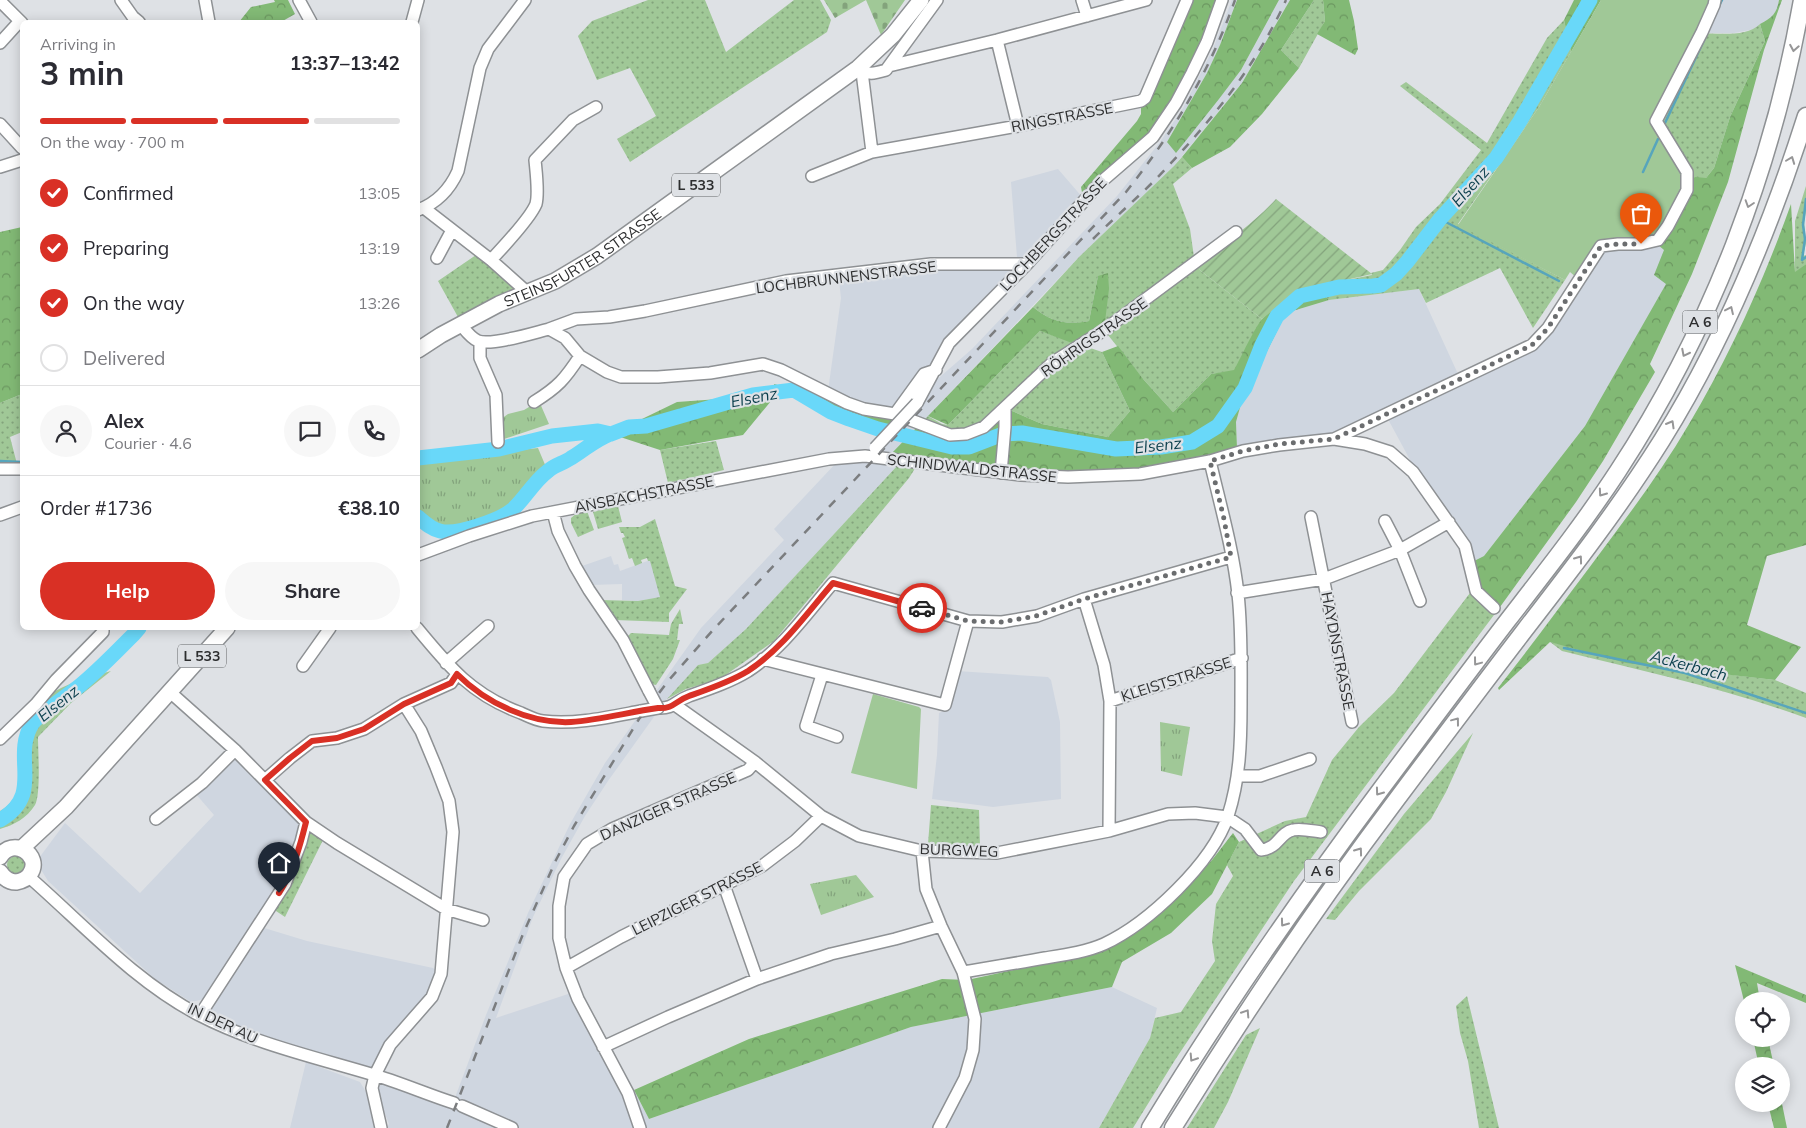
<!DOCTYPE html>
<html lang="en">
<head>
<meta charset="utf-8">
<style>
	body { margin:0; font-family:Mulish,sans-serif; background:#f7f7f7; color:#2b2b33; height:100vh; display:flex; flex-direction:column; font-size:19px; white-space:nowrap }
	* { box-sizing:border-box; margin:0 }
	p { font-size:16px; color:#7c7c81 }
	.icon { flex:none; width:28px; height:28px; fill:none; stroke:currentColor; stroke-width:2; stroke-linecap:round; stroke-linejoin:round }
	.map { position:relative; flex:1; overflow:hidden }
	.side { position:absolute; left:20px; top:20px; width:400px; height:610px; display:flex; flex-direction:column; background:#fff; border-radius:8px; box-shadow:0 2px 12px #0003 }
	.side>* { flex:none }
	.controls { position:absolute; left:1735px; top:992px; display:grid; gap:10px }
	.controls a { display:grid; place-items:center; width:55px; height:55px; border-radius:50%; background:#fff; box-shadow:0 2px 12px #0003; font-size:25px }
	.pin { position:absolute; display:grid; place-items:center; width:42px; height:42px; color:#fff; margin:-51px -21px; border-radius:50% 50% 50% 0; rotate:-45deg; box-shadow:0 0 5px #0007 }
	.pin .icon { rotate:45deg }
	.courier { position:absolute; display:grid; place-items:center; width:50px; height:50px; margin:-25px; border:4px solid #d93025; border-radius:50%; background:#fff; color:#222; box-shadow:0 1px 6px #0007 }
	.headline em { font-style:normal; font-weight:700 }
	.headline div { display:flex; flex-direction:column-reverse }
	.headline { display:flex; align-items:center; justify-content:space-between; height:85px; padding:0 20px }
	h1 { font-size:32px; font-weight:700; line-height:38px }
	.bar { display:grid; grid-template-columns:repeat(4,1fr); gap:8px 5px; align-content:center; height:60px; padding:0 20px }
	.bar i { height:6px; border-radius:4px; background:#e1e1e2 }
	.bar .on { background:#d93025 }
	.bar p { grid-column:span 4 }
	.line { display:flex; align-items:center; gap:12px; padding:0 20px; border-top:1px solid #e1e1e2 }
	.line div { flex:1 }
	.round { display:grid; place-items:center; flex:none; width:52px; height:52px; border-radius:26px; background:#f7f7f7 }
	ol { padding:0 20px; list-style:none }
	li { display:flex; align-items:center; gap:15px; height:55px }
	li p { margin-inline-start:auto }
	li .icon { padding:5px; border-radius:50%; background:#d93025; color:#fff; stroke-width:4 }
	li:last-child { color:#7c7c81 }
	li i { width:28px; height:28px; border:2px solid #e1e1e2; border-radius:50% }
	.action { display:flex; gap:10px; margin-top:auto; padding:10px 20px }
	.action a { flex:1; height:58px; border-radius:30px; background:#d93025; color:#fff; font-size:20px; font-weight:700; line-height:58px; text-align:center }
	.action a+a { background:#f7f7f7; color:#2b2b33 }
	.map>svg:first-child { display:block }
</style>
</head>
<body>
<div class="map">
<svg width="1806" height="1128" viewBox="0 0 1806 1128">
	<defs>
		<pattern id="grass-dots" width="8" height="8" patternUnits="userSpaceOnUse" patternTransform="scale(1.25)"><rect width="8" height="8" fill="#a0c897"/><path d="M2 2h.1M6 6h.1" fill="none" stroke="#83a37c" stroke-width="1.8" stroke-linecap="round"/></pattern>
		<pattern id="forest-crowns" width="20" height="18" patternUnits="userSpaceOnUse" patternTransform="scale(1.25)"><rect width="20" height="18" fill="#82b975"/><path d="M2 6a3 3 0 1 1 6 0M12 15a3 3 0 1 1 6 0" fill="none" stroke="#6b9760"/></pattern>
		<pattern id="cemetery-stones" width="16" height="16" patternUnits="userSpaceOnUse" patternTransform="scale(1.25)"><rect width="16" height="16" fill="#a0c897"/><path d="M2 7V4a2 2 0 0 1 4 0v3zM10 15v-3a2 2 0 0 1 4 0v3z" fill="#83a37c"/></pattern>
		<pattern id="park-tufts" width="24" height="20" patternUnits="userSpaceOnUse" patternTransform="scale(1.25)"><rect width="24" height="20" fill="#a0c897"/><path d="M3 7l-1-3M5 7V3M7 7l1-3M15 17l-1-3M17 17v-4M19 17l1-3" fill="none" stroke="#83a37c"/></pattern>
		<pattern id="garden-furrows" width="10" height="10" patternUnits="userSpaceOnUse" patternTransform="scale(1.25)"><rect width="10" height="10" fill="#a0c897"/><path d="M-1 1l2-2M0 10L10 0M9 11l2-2" fill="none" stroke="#83a37c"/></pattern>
	</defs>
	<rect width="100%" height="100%" fill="#dee1e5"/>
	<path fill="#cfd6e0" d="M1232,0H1237L1220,45L1207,73L1167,142L1219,99L1241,70L1279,0H1290L1242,83L1174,166L1079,257L891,455L902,457L897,466L746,629L708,663L698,665L666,700L608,781L585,816L561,859L533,917L496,1018L571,993L634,1090L649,1119L911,1027L1112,987L1157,1008L1150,1038L1099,1128H387L389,1124L379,1099L374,1075L275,1046L210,1012L261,927L307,941L433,968L441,974L375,1075L453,1103L486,1015L528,913L570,824L605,763L701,628L784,540L774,529L837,462L863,454L883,435L857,409L827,398L841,298L838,272L930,259L1017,257L1011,182L1058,169L1083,198L947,338L933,383L972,349L1117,196L1160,142L1183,108L1213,49Z
		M1719,0H1779L1777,11L1771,18L1760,24L1755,29L1734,33H1697Z
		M1651,239L1664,250L1667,283L1585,426L1484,556L1472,562L1415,469L1383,410L1332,434L1260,441L1237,448L1236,422L1241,404L1286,313L1329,300L1419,289L1458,374L1528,340L1540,330L1598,245Z
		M611,556L614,565L618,564L620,571L650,560L661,597L638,601L622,600V584L591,585L582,566Z
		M957,671L1048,677L1051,680L1060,722L1061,799L993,807L932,799L937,755L939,713L948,709Z
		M235,757L300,824L299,833L280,881L204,999L191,1002L155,979L48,881L40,868L39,858L65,823L140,893L214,815L195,793Z
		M306,1062L360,1082L366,1092L377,1124L376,1128H290Z"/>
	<path fill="url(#grass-dots)" d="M648,0H705L726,52L794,0H820L831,20L827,32L630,162L617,139L656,116L630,68L597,80L578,36L592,21Z
		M1314,0H1323L1325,21L1299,68L1281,50Z
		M1564,20L1571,52L1539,107L1458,224L1565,280L1533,328L1500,268L1426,303L1419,289L1329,300L1316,286L1372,275L1371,273L1383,270L1400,250L1416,227L1440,204L1481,150L1400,86L1406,82L1487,143L1547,38Z
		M1760,24L1765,41L1730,117L1714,168L1706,178L1684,187L1652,127L1697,33C1716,33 1746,38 1760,24Z
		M1182,157L1192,168L1173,184L1190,229L1195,264L1201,271L1262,319L1234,371L1211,374L1173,412L1144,380L1104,330L1098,276L1089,321C1066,325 1051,322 1033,307L1079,257L1174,166Z
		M1806,186V211L1804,222L1806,243L1803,256L1806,255V264L1795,273V221Z
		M476,255L516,287L458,317L438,281Z
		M1040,331L1102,352L1130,411L1108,437L1042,424L1005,408L966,434L921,423L928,416L942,424L948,425Z
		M22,394V432L10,437L17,464H0V403Z
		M716,441L724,470L668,483L660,450Z
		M902,457L921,459L909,478L774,641L720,679L686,689L667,699L698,665L708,663L746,629L897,466Z
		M618,506L622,522L598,529L593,512Z
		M587,511L594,530L578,537L571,523V518L577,513Z
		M655,519L675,586L687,589L669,613V622L615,620L600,600L638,601L660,597L650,561H648L647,558L641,560L642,563L635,566L632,558L629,559L622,538L625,537L623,533H621L619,527H640Z
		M1473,589L1487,593L1500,607L1294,881L1175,1060L1133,1128H1099L1150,1038L1155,1018L1181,1012L1215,961L1212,941L1216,904L1233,876L1227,865L1239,842L1285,821L1306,817L1332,760L1359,727L1394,693Z
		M680,609L683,624H679L677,640H680L673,659L656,685L651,684L626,638L631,633L669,635L671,624Z
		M1550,642L1708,672L1775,680L1806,693V718C1726,689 1644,671 1562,651Z
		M111,671L71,703L38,737C38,751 41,794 35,805C27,818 14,825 0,829V811C11,805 19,793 21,780C22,773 18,765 18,757C19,737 29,708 47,696C66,683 90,677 111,671Z
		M1473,733L1446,792L1431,819L1359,891L1335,920L1326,919L1404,814Z
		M931,805L979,810L980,847L928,844Z
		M309,831L323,840L285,917L273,909Z
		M7 865a9 9 0 1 1 18 0a9 9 0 1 1-18 0Z
		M1467,996L1499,1128H1479L1468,1061L1460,1033L1456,1006Z
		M1260,1028L1228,1102L1214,1128H1187L1246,1035Z"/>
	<path fill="url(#forest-crowns)" d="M274,0H288L295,14L281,22H239L251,7L275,2Z
		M1189,0H1219L1176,95L1156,127L1083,198L1081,187L1137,121L1141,114V107L1153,86Z
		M1237,0H1279L1241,70L1219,99L1176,153L1167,142L1207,73L1220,45Z
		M1290,0H1314L1281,50L1299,68L1262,114L1230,147L1192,168L1182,157L1242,83Z
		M1323,0H1349L1354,21L1358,49L1355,55L1317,34L1325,21Z
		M1574,0H1601L1571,52L1564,20Z
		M1779,0H1782L1764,50L1728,182L1692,274L1650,364L1655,372L1603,461L1576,502L1500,607L1487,593L1473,589L1472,562L1484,556L1585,426L1666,284L1654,275L1664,250L1651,239L1684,187L1695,177L1706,178L1714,168L1730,117L1765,41L1760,24C1772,18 1777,13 1779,0Z
		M1791,204L1795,272L1806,264V545L1767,556L1747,625L1801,647L1775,680L1626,663L1550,642L1499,690L1498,688C1529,649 1559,608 1589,568C1624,521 1660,474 1689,424C1730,355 1764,280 1791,204Z
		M22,227V394L0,403V232Z
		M1108,273L1109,289L1104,330L1080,346L1040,331L948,425L928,416L1033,307C1051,322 1066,325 1089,321L1098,276Z
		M1316,286L1329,300L1286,313L1241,404L1236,422L1237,448L1196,459L1142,470L1097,473L1013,470L890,455L921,423L966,434L1005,408L1042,424L1108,437L1130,411L1102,352L1118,346L1144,380L1173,412L1211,374L1234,370C1241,358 1254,328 1263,318C1277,303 1296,291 1316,286Z
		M774,384L827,398L895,421L883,435L846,421L826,411L802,393L776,395L743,435L660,450L611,434L677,402L776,395Z
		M1233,833L1239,842L1212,894L1171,933L1122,962L1112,987L911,1027L649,1119L634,1090L749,1039L942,979L967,980L1088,954L1122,938L1166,908L1212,860Z
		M1735,965L1806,995V1003L1757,983L1760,1001H1744Z
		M1753,1039H1768L1774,1066H1759Z
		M1781,1099L1787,1128H1774L1768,1104H1781Z"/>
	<path fill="url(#cemetery-stones)" d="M824,0H866L835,18Z
		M866,0H905L881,35Z"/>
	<path fill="url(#park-tufts)" d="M539,401L549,424L504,439L501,419L508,414L524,410Z
		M538,448L546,467L520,498L502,516L455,530H441L418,510V461Z
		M1160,722L1190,727L1182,776L1161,771Z
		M856,875L874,897L821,915L810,884Z"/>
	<path fill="url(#garden-furrows)" d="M1276,199L1372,274L1302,290L1287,299L1262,319L1201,271L1195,264C1224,244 1252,225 1276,199Z"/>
	<path fill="#a0c897" d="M1601,0H1719L1697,33L1652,127L1661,136L1682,170L1684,187L1660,234L1651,239L1614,241L1577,278L1570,272L1565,280L1458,225L1539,107Z
		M873,694L919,707L921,709L917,789L851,773Z"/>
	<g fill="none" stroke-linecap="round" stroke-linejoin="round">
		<path stroke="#57a5bc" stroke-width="2.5" d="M1719,6L1722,0
			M1665,123L1705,38
			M1643,172L1658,139
			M1806,199L1803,225L1805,239L1802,260L1806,257
			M1440,219L1559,281
			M0,461L22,462
			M1564,648L1685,673L1806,713"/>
		<path stroke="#69d8f9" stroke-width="15" d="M418,458L499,449L552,436L598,431L611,434L629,427L646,426L753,395L794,390L831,412L849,419L878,429L952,447H969L1003,434L1022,433L1116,449L1161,447L1192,442L1218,426L1245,388L1262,345L1277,316L1300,296L1339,287L1373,286L1381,285L1396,274L1407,262L1440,219L1496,158L1520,121L1590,0
			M418,517C425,523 431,529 440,531C455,536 500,520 512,510C525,499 533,482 548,471C554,465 564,463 571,458C586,449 593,441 610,434
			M0,820C45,794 11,758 32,724C37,716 68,695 77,688C97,672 115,653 133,635L139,628"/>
		<defs>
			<path id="minor" d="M121,0L133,17L139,22
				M205,0L209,22
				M299,0L311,22
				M1082,0L1087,16
				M0,1L22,23
				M412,22L418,0
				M997,40L1018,126
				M0,43L20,21
				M889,66L997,40L1146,0
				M858,68C867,76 876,73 886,70L937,0
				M862,72L872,152
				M0,124L22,148
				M0,167L22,160
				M812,176L872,152L1018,126L1141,101L1145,98L1187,0
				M424,208L491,260L528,293
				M418,210C437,203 450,189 458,171L480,68L488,49L525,0
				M437,258L452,230
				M491,260C503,247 530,219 536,204C539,193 536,171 535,160L573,120L596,107
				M461,325C466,331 471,338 478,341C492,346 533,333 549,329L565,338L580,356L607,372L621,377H658L710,373L763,364L781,370L847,403L864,409L895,414L924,374L936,370
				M549,329L576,319L609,317L645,311L786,281L931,264H1027
				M480,342V358L496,395L498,442
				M534,402C558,387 565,379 580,356
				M917,403L949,343L1027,264L1101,182L1153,137L1176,103L1192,73L1207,42L1222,0
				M895,414L950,435L966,434L984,427L1052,363L1104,330L1236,232
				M1334,439L1365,444L1390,452L1413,472L1465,546L1476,591L1494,608
				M0,469H22
				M1001,473L1005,427V408
				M553,512L558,531L575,566L589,590L623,640L649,691
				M0,515L22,507
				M1311,517L1352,722
				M1385,521L1400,550L1420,601
				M418,555L469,536L532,516L829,459L865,456L1021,475L1068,477L1140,474L1210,461L1243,451L1279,445L1334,439L1532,345L1548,328L1601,246L1618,244H1641L1658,240L1668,226L1687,190V172L1656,121L1702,32L1714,5L1715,0
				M1237,593L1324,579L1400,550L1449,522
				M1084,599L1104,665L1110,701L1109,831
				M417,628C449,667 472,695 521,713C528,716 535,720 543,721C575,725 609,717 641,711
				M763,659L945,705L968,621
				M446,663L488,626
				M303,666L330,628
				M822,675L806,726L837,737
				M170,692L235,750L306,822L337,843L446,909L483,920
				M1110,701L1242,658
				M675,705L755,762L821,816L859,836L922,851L997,853L1109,831L1168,814L1195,813L1227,817L1245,829L1261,850C1279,848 1279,833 1293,830C1301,828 1313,831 1321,832
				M658,708C674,709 675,701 689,696C709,689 730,682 748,671C782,649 807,613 833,583L968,621L1002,622L1037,616L1084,599L1231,557
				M0,739L36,704L56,680L103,632V628
				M1238,776H1260L1310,759
				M265,780L290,758L312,741L337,738L364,729L404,704L451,683L457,674
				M156,819L202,783L235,750
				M922,851L926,889L941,926L963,972L975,1019L973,1050L965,1078L939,1128
				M28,876C83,924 134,981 199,1015C253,1043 314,1057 371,1074C399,1082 426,1094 454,1103
				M724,885L757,979
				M566,968L621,937L762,866L795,841L821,816
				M963,972C991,967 1018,963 1045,958C1064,955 1086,952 1104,944C1149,923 1212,863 1228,816C1240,778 1241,743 1241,704C1241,667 1242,630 1238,594C1233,549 1220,504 1210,461
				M200,1015L285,884L301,842L306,822
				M603,1047L668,1017L757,979L831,954L895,939L941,926
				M462,1106L512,1128
				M381,1128L372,1088L375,1075L390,1045L432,997L441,974L453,832L449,801L436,767L421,731L404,704
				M640,1128L628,1093L578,999L566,968L559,938V906L564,877L587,844L612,829L748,770L755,762"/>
			<g id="major">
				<path id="s1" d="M418,350L441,335L499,304L555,281L597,256L858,68L893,35L921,0"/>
				<path d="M22,848L66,807L227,628"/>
				<path d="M0,857C12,836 43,855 30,874C27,879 22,881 16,882C9,882 4,878 0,872"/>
			</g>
			<path id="highway" d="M1150,1128C1221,1011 1299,899 1381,789C1423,733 1465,676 1508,620C1546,571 1584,523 1618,471C1711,329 1773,167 1802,0
				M1173,1128C1243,1015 1317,905 1397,799C1439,743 1481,687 1524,631C1572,569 1620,507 1662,440C1723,342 1771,226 1806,116"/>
		</defs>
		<use href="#minor" stroke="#8e9194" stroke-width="14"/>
		<use href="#major" stroke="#8e9194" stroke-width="18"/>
		<use href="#highway" stroke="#8e9194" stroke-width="19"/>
		<use href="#minor" stroke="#fff" stroke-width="11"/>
		<use href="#major" stroke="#fff" stroke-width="15"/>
		<use href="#highway" stroke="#fff" stroke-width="16"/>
		<path stroke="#7b7d7f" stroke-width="2.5" stroke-dasharray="9 9" stroke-linecap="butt" d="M1093,239C1113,219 1134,201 1154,181C1206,127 1255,69 1286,0
			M447,1128L523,934L556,860L574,826L639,719L669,680L713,630L1126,192C1173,133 1210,71 1235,0"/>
		<defs>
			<path id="minor-bridge" d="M875,448L917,403
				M641,711L658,708L649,691"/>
		</defs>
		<use href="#minor-bridge" stroke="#8e9194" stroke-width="14" stroke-linecap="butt"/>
		<use href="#minor-bridge" stroke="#fff" stroke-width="11"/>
	</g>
	<defs><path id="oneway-chevron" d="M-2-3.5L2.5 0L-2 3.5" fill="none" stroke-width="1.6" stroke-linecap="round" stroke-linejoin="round" transform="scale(1.25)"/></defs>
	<g stroke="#969697">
		<use href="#oneway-chevron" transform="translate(1794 48) rotate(100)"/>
		<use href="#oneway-chevron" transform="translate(1791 160) rotate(-69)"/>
		<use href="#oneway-chevron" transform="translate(1749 204) rotate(108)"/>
		<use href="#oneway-chevron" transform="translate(1730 310) rotate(-65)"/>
		<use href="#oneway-chevron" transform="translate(1685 353) rotate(117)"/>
		<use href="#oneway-chevron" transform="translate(1671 424) rotate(-60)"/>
		<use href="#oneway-chevron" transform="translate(1602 493) rotate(125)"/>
		<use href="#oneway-chevron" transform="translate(1579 559) rotate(-54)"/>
		<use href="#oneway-chevron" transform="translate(1477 662) rotate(127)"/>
		<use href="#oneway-chevron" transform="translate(1456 721) rotate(-53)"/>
		<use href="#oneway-chevron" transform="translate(1379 792) rotate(126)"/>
		<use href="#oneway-chevron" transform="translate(1359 851) rotate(-54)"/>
		<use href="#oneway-chevron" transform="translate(1284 923) rotate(126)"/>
		<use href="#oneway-chevron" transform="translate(1246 1013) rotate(-57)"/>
		<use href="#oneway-chevron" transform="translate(1193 1058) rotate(123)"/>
	</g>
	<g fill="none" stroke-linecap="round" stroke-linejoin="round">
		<path stroke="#6b6d6f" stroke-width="5" stroke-dasharray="0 9" d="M922,608L968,621L1002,622L1036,616L1084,599L1231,557L1224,519L1210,461L1243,451L1279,444L1334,439L1532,345L1548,328L1601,246L1618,244H1641"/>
		<path stroke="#d93025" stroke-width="6" d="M279,893C293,872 300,846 306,822L265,780L290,758L312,741L337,738L364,729L404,704L451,683L457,674C486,703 530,724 571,722C600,720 629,712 658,708C674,709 675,701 689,696C709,689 730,682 748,671C782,649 807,613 833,583L922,608"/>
	</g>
	<g text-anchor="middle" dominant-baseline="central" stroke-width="4.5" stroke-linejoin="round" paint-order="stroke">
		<g fill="#dee1e5" stroke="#626466" stroke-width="1">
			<rect x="672" y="173.5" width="48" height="23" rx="4"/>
			<rect x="1682.5" y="310.5" width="35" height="23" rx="4"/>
			<rect x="178" y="644.5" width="48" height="23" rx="4"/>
			<rect x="1304.5" y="859.5" width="35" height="23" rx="4"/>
		</g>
		<g font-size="14" font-weight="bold" fill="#2d2e2f">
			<text x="696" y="185">L 533</text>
			<text x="1700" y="322">A 6</text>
			<text x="202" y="656">L 533</text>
			<text x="1322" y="871">A 6</text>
		</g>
		<g font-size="15" fill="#2d2e2f" stroke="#dee1e5">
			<text transform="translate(1062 117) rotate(-11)">RINGSTRASSE</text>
			<text transform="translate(1053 234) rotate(-47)">LOCHBERGSTRASSE</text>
			<text stroke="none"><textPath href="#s1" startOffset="189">STEINSFURTER STRASSE</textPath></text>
			<text transform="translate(846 277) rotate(-7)">LOCHBRUNNENSTRASSE</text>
			<text transform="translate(1094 337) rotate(-35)">RÖHRIGSTRASSE</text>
			<text transform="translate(972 468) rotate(6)">SCHINDWALDSTRASSE</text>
			<text transform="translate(644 494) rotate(-11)">ANSBACHSTRASSE</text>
			<text transform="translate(1338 651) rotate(79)">HAYDNSTRASSE</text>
			<text transform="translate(1176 679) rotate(-18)">KLEISTSTRASSE</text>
			<text transform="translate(668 806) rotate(-24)">DANZIGER STRASSE</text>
			<text transform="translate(959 850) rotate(2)">BURGWEG</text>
			<text transform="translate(697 898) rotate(-27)">LEIPZIGER STRASSE</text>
			<text transform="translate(223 1023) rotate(25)">IN DER AU</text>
		</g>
		<g font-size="16" font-style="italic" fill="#0a3e4c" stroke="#dee1e5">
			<text transform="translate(1470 186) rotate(-48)">Elsenz</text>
			<text transform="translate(754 397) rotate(-11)">Elsenz</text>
			<text transform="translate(1158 445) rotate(-6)">Elsenz</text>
			<text transform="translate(1689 665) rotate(15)">Ackerbach</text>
			<text transform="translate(58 703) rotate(-39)">Elsenz</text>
		</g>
	</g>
</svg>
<div class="controls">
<a><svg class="icon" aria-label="locate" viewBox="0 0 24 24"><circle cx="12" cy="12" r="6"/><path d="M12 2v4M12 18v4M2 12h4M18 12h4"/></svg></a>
<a><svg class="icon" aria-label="layers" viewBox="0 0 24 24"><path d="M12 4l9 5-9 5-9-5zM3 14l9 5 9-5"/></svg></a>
</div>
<div class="pin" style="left:1641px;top:244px;background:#ea580c"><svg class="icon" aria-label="bag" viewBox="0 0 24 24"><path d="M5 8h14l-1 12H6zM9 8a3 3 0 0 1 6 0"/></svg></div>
<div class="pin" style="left:279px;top:893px;background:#1f2937"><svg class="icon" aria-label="home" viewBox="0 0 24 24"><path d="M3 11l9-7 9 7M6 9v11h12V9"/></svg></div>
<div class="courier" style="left:922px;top:608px"><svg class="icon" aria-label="car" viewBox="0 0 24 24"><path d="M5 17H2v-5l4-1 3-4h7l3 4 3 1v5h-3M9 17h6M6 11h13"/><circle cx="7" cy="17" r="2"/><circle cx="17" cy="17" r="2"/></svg></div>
<section class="side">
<div class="headline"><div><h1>3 min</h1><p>Arriving in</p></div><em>13:37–13:42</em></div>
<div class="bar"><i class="on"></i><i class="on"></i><i class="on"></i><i></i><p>On the way · 700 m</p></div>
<ol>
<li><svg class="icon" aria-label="check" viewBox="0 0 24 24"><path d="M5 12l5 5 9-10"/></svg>Confirmed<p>13:05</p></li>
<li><svg class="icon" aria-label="check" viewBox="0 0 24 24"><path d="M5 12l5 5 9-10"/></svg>Preparing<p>13:19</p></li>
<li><svg class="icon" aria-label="check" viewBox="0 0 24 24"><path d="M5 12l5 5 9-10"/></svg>On the way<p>13:26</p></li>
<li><i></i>Delivered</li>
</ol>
<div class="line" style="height:90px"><a class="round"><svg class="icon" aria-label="person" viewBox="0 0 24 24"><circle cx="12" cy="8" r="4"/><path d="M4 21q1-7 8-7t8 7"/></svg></a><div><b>Alex</b><p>Courier · 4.6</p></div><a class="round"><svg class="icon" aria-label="chat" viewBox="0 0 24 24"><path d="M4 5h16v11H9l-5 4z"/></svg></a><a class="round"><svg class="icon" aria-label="phone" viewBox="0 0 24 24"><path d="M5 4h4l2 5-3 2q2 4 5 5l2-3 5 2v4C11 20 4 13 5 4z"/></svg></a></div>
<div class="line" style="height:65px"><div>Order #1736</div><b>€38.10</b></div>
<div class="action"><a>Help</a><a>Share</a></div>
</section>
</div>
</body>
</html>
